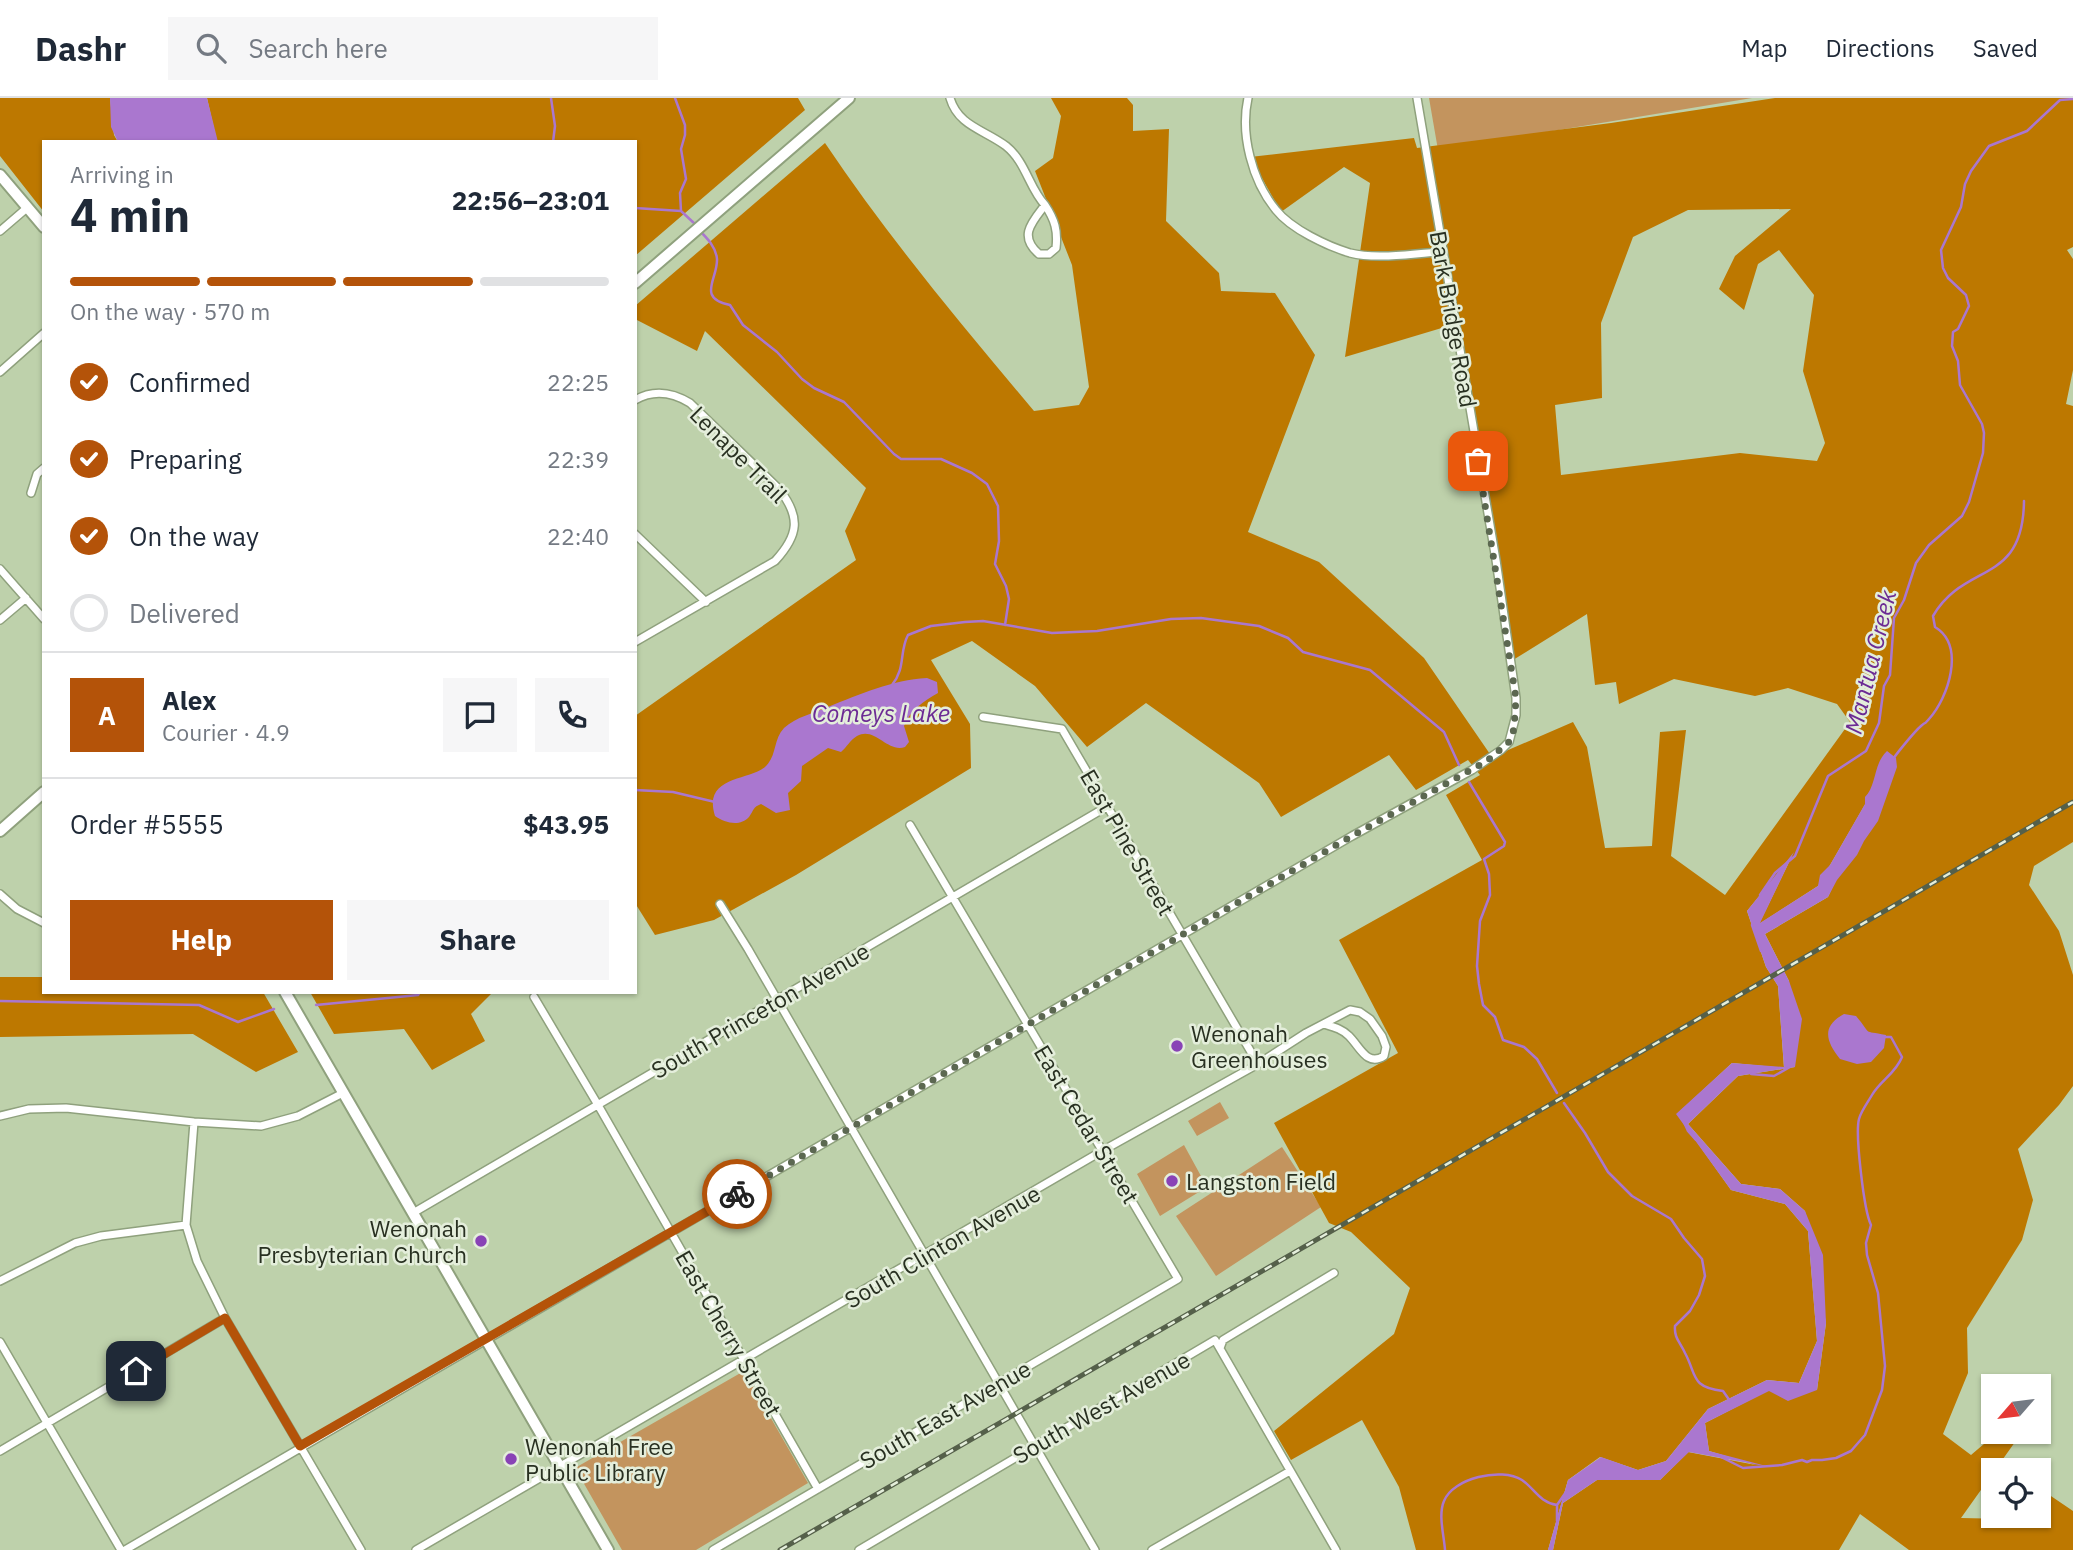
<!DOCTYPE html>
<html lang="en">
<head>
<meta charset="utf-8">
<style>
	body { margin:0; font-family:"IBM Plex Sans",sans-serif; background:#f6f6f7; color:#1f2937; height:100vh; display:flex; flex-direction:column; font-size:26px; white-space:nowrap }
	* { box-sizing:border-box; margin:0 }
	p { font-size:23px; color:#747a83 }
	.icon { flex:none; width:38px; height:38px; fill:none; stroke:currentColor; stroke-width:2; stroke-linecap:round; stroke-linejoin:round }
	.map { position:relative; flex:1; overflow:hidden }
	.side { position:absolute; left:42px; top:42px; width:595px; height:854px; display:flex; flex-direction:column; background:#fff; border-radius:0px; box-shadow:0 2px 5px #0004 }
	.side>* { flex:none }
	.needle { width:46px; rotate:242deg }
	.controls { position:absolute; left:1981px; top:1276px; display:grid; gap:14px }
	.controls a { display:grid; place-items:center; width:70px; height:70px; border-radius:0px; background:#fff; box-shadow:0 2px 5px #0004; font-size:35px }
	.pin { position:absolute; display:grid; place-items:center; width:60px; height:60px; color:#fff; margin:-30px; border-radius:14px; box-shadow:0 4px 10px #0006 }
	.courier { position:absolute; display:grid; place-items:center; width:70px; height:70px; margin:-35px; border:5px solid #b45309; border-radius:50%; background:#fff; color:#222; box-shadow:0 2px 9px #0007 }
	.headline em { font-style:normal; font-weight:700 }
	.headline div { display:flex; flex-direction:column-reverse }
	.headline { display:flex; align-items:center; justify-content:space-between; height:119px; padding:0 28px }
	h1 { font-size:46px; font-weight:700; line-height:52px }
	.bar { display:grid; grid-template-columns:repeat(4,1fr); gap:10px 7px; align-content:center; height:84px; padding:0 28px }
	.bar i { height:9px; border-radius:5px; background:#e0e1e3 }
	.bar .active { background:#b45309 }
	.bar p { grid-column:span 4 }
	.line { display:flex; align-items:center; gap:18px; padding:0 28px; border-top:2px solid #e0e1e3 }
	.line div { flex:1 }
	.round { display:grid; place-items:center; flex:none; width:74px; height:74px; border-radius:0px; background:#f6f6f7 }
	ol { padding:0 28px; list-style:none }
	li { display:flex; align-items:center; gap:21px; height:77px }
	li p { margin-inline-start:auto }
	li .icon { padding:7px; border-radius:50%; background:#b45309; color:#fff; stroke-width:4 }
	li:last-child { color:#747a83 }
	li i { width:38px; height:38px; border:4px solid #e0e1e3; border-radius:50% }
	.button { display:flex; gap:14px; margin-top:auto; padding:14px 28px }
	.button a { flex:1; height:80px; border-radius:0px; background:#b45309; color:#fff; font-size:28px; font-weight:700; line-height:80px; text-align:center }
	.button a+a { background:#f6f6f7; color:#1f2937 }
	header { display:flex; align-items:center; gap:42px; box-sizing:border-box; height:98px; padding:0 35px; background:#fff; border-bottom:2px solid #e0e1e3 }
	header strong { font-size:33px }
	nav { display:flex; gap:38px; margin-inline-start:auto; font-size:24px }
	.search { width:490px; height:63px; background:#f6f6f7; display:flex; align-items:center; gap:18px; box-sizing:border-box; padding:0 24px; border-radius:0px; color:#747a83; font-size:26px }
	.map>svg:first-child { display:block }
</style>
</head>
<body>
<header>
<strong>Dashr</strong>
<div class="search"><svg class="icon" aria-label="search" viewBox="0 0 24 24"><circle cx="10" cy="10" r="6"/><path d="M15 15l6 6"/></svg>Search here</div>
<nav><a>Map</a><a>Directions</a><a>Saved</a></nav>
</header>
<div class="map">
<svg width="2073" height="1452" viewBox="0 0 2073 1452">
	<rect width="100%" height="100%" fill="#bed1ab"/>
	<path fill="#c3945e" d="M1429,0H1752L1438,52Z
		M1220,1004L1229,1020L1197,1038L1188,1023Z
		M1184,1047L1207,1089L1160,1118L1137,1076Z
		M1282,1049L1321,1109L1216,1178L1176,1118Z
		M744,1273L808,1385L696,1452H622L575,1370Z"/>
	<path fill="#bd7800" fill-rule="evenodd" d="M0,0H110L114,37L118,44H44V114L0,58Z
		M207,0H798L805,12L635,158V44H217Z
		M1051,0H1127L1133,7V33L1169,31L1166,123L1219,175L1221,193L1275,195L1315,257L1248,434L1319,464L1424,560L1492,659L1573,624L1587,649L1605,750L1652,748L1660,634L1686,632L1671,758L1725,797L1850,624L1837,606L1788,590L1755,598L1674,581L1619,606L1616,584L1595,587L1587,516L1513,562L1455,226L1345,259L1370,85L1344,69L1281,114L1250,59L1414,40L1417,50L1611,25L1775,0H2073V149L2067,152L2073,161V272L2066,306L2073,308V744L2034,768L2029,787L2059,833L2073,877V988L2059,1007L2018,1051L2033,1102L2022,1142L1967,1230L1968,1275L1943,1336L1971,1357L1998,1334H2016L2020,1337L1961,1420L2009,1421L2014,1418H2039V1399L2045,1394L2073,1413V1452H1909L1860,1416L1839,1452H1553L1563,1405L1597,1382H1660L1688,1354L1756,1367L1709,1353L1705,1325L1769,1292H1817L1826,1225L1805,1113L1780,1091L1741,1086L1688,1026L1738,978L1795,969L1789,883L1765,836L1828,799L1893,658L1818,788L1759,826L1792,758L1747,813L1766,869L1778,888L1784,970L1732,965L1677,1016L1731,1092L1785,1106L1808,1133L1817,1243L1799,1285L1767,1282L1708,1311L1666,1363L1638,1372L1600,1359L1568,1382L1548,1452H1416L1399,1389L1362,1322L1291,1362L1274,1333L1394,1236L1410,1190L1351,1134L1329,1125L1274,1025L1398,955L1339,842L1482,762L1446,697L1480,677L1468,662L1416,692L1389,657L1281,719L1259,685L1146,605L1087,649L1035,588L972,543L931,562L970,626L971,670L796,777L714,822L655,837L635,805V618L856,462L845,433L866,390L705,233L697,253L635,221V208L825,45C888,139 961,226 1034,313L1079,307L1089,289L1072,167L1035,73L1053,60L1061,18ZM1791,111L1735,158L1719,191L1744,212L1758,166L1779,152L1814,197L1803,273L1825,345L1817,363L1740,355L1561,377L1555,307L1602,300L1601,225L1633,139L1688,112Z
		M0,879H44V894H263L298,954L256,974L193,936L0,939Z
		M310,894H493L471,916L485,943L432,972L404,931L334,936Z"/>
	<path fill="#aa77cf" d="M110,0H207L218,44H118L111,29Z
		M927,580L937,584L938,595C924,603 910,612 904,628L909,644L905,649C887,655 875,628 857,638C850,642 847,649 841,654L828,650L802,668L801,683L788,695L790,712L776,715L761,706C753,709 754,712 749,719C740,729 725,725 715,718C702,677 751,683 766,668C777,657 773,642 784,630C796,619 814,615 828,609C860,596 892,582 927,580Z
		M1887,653L1896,660L1897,669L1878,723L1864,743L1857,757L1837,782L1828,799L1765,836L1789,883L1802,921L1795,969L1738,978L1688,1026L1741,1086L1780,1091L1805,1113L1823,1157L1826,1225L1817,1292L1788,1303L1769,1293L1705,1325L1709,1353L1770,1369L1689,1354L1660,1382H1597L1563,1405L1553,1452H1548L1568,1382L1601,1359L1638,1372L1666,1363L1708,1311L1767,1282L1799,1285L1817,1243L1808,1133L1785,1106L1731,1092L1676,1016L1732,965L1784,969L1778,888L1766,869L1747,813L1794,754L1760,825L1818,788L1820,777L1830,767L1865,706V699C1877,687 1873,666 1887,653Z
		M1844,916L1856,918C1873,938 1861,932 1886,937L1884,950L1871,964L1857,966L1840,961C1825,942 1822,928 1844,916Z"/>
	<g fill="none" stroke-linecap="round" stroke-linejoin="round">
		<path stroke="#aa77cf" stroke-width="2.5" d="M551,0L555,28L553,44
			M675,0L685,27V37L681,51L686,81L680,95L681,113L695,126
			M635,110L681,113
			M699,132C707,140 716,149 717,161C718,181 696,200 730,207L743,227L777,254L802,281L814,290L844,304L894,356L901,361H941L972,375L987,386L998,408L999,443L995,466L1006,488L1009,501L1005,527
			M892,587C906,570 899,554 908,537L931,528L965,524L983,523L1052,535L1097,533L1171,521L1201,520L1259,528L1288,540L1303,554L1370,572L1444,634L1459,667
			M1893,661C1898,654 1914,634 1921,628C1928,622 1923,628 1929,621C1948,600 1966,548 1935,529L1933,518C1965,463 2023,488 2024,403
			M1469,684L1505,744L1504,748L1484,761L1489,776L1490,797L1480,823L1477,868L1479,886L1483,907L1495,919L1503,942L1524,949L1537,961L1557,995
			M635,692L673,694L715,704
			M1760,797L1775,775L1795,758L1828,678L1866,653L1879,625L1884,588L1890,577L1894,520L1904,502L1916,465L1929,447L1962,418L1969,404L1983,355L1984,335L1982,326L1960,287L1958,263L1952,248L1953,234L1958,231L1969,208L1966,197L1948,180L1943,170L1941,152L1961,109L1965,86L1971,73L1989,48L2027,33L2060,2L2073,1
			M1752,827L1761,853
			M0,903L199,907L238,924L274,911
			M316,907L418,897L420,894
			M1751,976L1774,978L1790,969
			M1564,1005L1585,1035L1608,1074L1632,1098L1671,1121L1684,1140L1702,1161L1705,1178L1699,1197L1690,1213L1675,1228C1674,1240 1680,1244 1685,1255C1697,1277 1690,1289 1723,1293L1730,1303
			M1684,1024L1688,1033L1696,1042
			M1721,1359L1743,1370L1782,1367L1802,1362L1807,1364L1812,1362H1822L1836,1360L1851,1353L1865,1337L1882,1292L1885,1268L1878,1195L1867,1157L1866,1145L1871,1127C1864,1113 1855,1036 1859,1021C1861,1013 1868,1004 1872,997C1880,983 1896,975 1902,959L1891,939H1883
			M1557,1423V1407L1566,1394
			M1445,1452C1444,1437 1438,1417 1444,1403C1453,1380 1501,1369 1522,1382C1535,1391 1539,1404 1557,1407"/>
		<defs>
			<path id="street" d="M950,0C958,28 985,32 1006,48C1026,64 1029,90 1045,107
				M1248,0C1240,36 1252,83 1276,112C1291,131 1327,148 1350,155C1379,162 1413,155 1442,154
				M1045,107C1055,122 1058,133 1056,150L1049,156H1039C1018,138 1032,124 1045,107Z
				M0,133L28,109
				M0,274L44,235
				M635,302C654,291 672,294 690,305L779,391C801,419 799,437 775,463L635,544
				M31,395L37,376L44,370
				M635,436L706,504
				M0,471L44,521
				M0,522L26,500
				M983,619L1062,631L1258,966
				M0,796L17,811L44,825
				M720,806L748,851L1095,1452
				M534,899L598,1007L818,1391
				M0,1018L29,1011L66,1010L194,1024L261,1028L298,1018L343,995
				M194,1024L186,1127L197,1163L225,1220L361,1452
				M413,1115L1108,708
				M0,1183L75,1145L101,1138L186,1127
				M0,1244L121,1452
				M1220,1250L1223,1242L1334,1175
				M0,1353L225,1220
				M125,1452L1352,738L1472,672L1501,652L1509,644L1516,617V600L1496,462L1417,0
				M416,1452L1102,1053L1258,966L1306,935L1350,912L1360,914L1370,921L1382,938L1386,949L1384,958C1367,969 1360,949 1349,938C1342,931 1334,929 1324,926
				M713,1452L1178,1181L910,727
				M859,1452L1215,1242L1336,1452
				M1152,1452L1290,1373"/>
			<path id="secondary" d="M0,77L44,129
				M285,894L608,1452"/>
			<path id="primary" d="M635,185L849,0
				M0,733L44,694"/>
		</defs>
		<use href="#street" stroke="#8fa17d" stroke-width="10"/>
		<use href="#secondary" stroke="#8fa17d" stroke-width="14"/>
		<use href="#primary" stroke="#8fa17d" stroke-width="14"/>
		<use href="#street" stroke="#fff" stroke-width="7"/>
		<use href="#secondary" stroke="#fff" stroke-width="10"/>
		<use href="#primary" stroke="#fff" stroke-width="10"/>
		<defs>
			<path id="rail" d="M780,1452L2073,704"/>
		</defs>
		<use href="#rail" stroke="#55604a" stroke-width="5"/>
		<use href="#rail" stroke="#e4eedb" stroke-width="2.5" stroke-dasharray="8" stroke-linecap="butt"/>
	</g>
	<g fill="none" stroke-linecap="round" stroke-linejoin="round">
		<path stroke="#5c6851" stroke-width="7" stroke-dasharray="0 12.6" d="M737,1096L1352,738L1487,663L1509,644L1514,631L1516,600L1478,363"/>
		<path stroke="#b45309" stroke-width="9" d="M136,1273L225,1220L300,1348L737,1096"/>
	</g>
	<g fill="#8943b6" stroke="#e4eedb" stroke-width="2.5">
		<circle cx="1177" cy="948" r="7"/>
		<circle cx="1172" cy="1083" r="7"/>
		<circle cx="481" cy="1143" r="7"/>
		<circle cx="511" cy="1361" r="7"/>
	</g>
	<g text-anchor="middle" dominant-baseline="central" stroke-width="5" stroke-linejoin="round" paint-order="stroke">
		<g font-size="23" fill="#283021" stroke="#e4eedb">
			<text transform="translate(1454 221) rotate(80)">Bark Bridge Road</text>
			<text transform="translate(739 356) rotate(45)">Lenape Trail</text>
			<text transform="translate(1128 744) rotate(60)">East Pine Street</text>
			<text transform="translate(760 912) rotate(-30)">South Princeton Avenue</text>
			<text transform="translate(1087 1026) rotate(59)">East Cedar Street</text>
			<text transform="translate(942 1148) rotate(-30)">South Clinton Avenue</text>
			<text transform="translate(729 1235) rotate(60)">East Cherry Street</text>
			<text transform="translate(1101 1309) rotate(-30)">South West Avenue</text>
			<text transform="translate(945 1316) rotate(-30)">South East Avenue</text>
		</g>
		<g font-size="23" fill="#283021" stroke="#e4eedb" text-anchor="start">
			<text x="1191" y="935">Wenonah<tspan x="1191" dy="26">Greenhouses</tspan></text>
			<text x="1186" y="1083">Langston Field</text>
			<text x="467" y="1130" text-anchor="end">Wenonah<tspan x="467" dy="26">Presbyterian Church</tspan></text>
			<text x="525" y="1348">Wenonah Free<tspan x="525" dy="26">Public Library</tspan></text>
		</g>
		<g font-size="24" font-style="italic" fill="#6c2b94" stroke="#e4eedb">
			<text transform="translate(1870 564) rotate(-76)">Mantua Creek</text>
			<text x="881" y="615">Comeys Lake</text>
		</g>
	</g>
</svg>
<div class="controls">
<a><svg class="needle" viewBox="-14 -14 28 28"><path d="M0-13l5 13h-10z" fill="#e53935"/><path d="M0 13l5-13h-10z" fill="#747a83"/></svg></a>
<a><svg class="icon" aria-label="locate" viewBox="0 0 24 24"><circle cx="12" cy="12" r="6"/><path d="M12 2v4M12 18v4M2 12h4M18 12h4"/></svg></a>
</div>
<div class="pin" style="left:1478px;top:363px;background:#ea580c"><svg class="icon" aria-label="bag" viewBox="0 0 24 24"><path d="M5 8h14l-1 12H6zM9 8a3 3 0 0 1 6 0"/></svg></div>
<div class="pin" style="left:136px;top:1273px;background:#1f2937"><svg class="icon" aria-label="home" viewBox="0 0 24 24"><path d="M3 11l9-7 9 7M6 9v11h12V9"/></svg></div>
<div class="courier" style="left:737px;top:1096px"><svg class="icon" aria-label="bike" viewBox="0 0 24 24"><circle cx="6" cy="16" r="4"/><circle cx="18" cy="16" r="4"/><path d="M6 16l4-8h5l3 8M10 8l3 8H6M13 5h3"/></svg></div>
<section class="side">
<div class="headline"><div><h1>4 min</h1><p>Arriving in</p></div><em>22:56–23:01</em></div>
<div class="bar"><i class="active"></i><i class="active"></i><i class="active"></i><i></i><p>On the way · 570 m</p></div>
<ol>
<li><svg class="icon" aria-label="check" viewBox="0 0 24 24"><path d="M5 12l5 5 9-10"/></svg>Confirmed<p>22:25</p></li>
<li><svg class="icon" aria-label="check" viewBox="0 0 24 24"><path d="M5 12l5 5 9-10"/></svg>Preparing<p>22:39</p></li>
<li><svg class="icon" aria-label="check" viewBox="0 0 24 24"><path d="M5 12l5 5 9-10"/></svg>On the way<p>22:40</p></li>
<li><i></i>Delivered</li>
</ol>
<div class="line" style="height:126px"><b class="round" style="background:#b45309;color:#fff">A</b><div><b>Alex</b><p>Courier · 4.9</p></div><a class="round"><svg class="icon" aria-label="chat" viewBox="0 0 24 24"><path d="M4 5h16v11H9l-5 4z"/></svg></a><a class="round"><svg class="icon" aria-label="phone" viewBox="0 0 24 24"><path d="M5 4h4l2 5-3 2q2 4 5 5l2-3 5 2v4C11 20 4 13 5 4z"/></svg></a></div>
<div class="line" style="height:91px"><div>Order #5555</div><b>$43.95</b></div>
<div class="button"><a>Help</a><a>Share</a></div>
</section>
</div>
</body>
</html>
